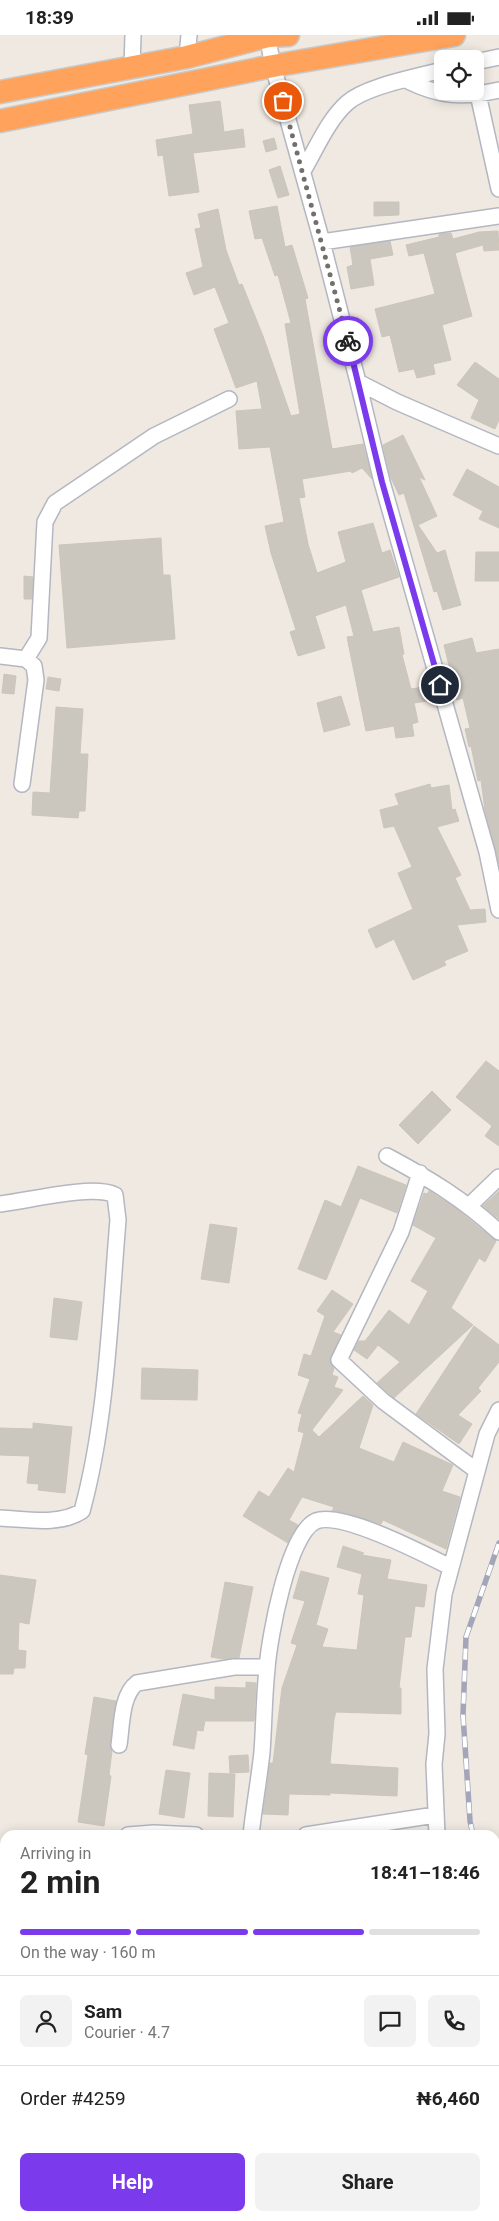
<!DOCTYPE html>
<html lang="en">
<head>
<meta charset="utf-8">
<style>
	body { margin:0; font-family:Roboto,sans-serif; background:#f2f2f2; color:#222; height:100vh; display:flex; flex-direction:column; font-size:19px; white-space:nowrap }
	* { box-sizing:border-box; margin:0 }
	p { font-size:16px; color:#767676 }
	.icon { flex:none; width:28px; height:28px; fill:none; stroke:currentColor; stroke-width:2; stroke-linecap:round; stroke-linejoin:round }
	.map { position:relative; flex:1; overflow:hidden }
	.details { position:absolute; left:0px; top:1795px; width:500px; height:391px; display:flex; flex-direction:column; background:#fff; border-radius:15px 15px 0 0; box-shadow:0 2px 12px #0003 }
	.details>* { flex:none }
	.buttons { position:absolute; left:434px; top:15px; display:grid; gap:10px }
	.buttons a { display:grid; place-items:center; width:50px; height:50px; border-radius:8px; background:#fff; box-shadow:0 2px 12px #0003; font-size:25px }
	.pin { position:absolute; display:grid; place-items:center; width:42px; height:42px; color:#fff; margin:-21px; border:2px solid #fff; border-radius:50%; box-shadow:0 1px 5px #0007 }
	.courier { position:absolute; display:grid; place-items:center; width:50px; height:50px; margin:-25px; border:4px solid #7c3aed; border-radius:50%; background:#fff; color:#222; box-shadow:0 1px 6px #0007 }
	.head em { font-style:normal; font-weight:700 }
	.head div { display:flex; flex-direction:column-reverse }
	.head { display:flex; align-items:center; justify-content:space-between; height:85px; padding:0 20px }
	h1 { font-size:32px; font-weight:700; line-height:38px }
	.bar { display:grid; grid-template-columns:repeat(4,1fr); gap:8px 5px; align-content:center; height:60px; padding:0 20px }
	.bar i { height:6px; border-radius:4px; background:#e0e0e0 }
	.bar .active { background:#7c3aed }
	.bar p { grid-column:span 4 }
	.line { display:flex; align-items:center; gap:12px; padding:0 20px; border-top:1px solid #e0e0e0 }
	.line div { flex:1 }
	.round { display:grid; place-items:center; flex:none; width:52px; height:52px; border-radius:8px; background:#f2f2f2 }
	.action { display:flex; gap:10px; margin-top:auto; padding:10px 20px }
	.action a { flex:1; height:58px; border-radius:8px; background:#7c3aed; color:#fff; font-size:20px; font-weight:700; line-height:58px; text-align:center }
	.action a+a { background:#f2f2f2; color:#222 }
	.status { display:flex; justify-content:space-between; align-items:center; height:35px; padding:0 25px; background:#fff; direction:ltr }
	.status svg { height:14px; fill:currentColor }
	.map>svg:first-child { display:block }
</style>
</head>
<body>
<div class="status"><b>18:39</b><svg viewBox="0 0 49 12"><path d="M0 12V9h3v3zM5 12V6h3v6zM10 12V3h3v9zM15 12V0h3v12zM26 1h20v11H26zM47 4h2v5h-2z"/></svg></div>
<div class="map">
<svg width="499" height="2186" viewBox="0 0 499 2186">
	<rect width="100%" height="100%" fill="#efe9e1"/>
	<path fill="#cbc7bf" stroke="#cbc5ba" d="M220,66L224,97L243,94L245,112L193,118L199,157L169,161L163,120L158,121L156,105L193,99L189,70Z
		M274,103L277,114L266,117L263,106Z
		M280,131L289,160L278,163L269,135Z
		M374,167H399V180L374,181Z
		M277,171L285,212L292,210L308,263L305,264L332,414L363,409L372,444L362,433L352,438L351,436L302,444L305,462L299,463L308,509L317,538L346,527L338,497L373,488L382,518L390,515L399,542L361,555L373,597L399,592L404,619L402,620L411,654L430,651L434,665L414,668L418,687L412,689L414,701L396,703L394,691L366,696L347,602L354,601L346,570L315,581L325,613L298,621L290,597L296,595L271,518L265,491L284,487L270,412L239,414L236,376L262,374L257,346L236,353L214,294L229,288L215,252L194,260L186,238L203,232L195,194L201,193L198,179L218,174L226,215L239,250L242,249L263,301L291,381L300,379L285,289L291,288L278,240L275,241L262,203L255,204L249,176Z
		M498,196L499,215L484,216L483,210L455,218L472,281L442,290L451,325L433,329L435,339L417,343L414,334L399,337L390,300L382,302L375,274L435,259L424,218L409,221L406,210L439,202V199L451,198L453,204L479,197Z
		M390,206L393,220L370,224L374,250L351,254L347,232L353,230L350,212Z
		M475,327L499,344V385L495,394L471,383L479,365L457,350Z
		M403,400L425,445L419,442L437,481L418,490L437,518L445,515L461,570L443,575L437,556L434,557L404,458L399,460L390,441L383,410Z
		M467,434L499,452V493L479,484L483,476L453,460Z
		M161,503L163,540H170L175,604L67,613L59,510Z
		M476,517H499V546H475Z
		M24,541L33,542L32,564H24Z
		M472,603L476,618L499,614V829L485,775L481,745L478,746L471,711L469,712L465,694L470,693L463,663L457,665L456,662H453L449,648L453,647L444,610Z
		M4,639L16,641L14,659L2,658Z
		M48,642L61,644L59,656L46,654Z
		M341,661L350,690L324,697L317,668Z
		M56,672L83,674L80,719H88L85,776H79L78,783L32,780L33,757L50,758Z
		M430,749L431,753L449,750L452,775L455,774L459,786L437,792L461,840L455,843L470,875L485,874L486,887L457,890L468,916L444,926L446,930L413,945L394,904L376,913L368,895L413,874L398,838L412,832L394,791L384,793L380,775L399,770L395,759Z
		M486,1026L499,1036V1111L485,1101L492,1091L456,1062Z
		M432,1056L451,1075L418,1109L399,1090Z
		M358,1131L406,1150L397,1178L360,1163L326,1245L298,1234L325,1165L341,1172Z
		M429,1156L454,1172L496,1206L485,1227L479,1223L451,1273L473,1290L394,1363L377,1348L400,1327L378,1310L367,1324L354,1315L359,1306H365L389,1275L409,1290L428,1256L411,1246L436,1203L413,1190L424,1158L427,1159Z
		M499,1156V1184L483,1171Z
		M210,1189L237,1193L229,1248L201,1244Z
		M332,1255L353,1269L333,1297L341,1300L330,1326L334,1333L332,1340L338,1342L334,1352L343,1355L312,1395L319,1402L363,1361L373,1370L359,1413L394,1427L403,1407L453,1430L442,1456L460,1462L446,1514L383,1485L381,1489L347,1478L332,1476L334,1472L302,1462L289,1485L298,1490L288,1508L243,1481L259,1456L269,1462L288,1433L294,1437L304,1398L298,1396L302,1379L298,1378L310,1344L298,1340L304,1319L311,1321L325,1281L317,1276Z
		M54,1263L82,1267L77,1305L50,1302Z
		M474,1291L499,1310V1327L478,1353L481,1356L458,1380L472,1389L459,1409L416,1379Z
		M142,1333L198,1335L197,1365L141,1364Z
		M33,1388L72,1392L65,1458L38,1455L39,1449L27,1448L30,1421L0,1420V1393L33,1394Z
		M343,1511L364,1518L362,1520L391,1525L387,1544L427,1550L424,1572L415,1571L411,1602H405L399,1653H401V1679L336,1677L334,1684L330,1729L398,1733L397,1761L330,1758V1760L289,1759L288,1780L263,1779L270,1728H273L282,1653L297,1610L291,1608L305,1566L293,1563L301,1536L329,1543L316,1590L328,1594L322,1612L357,1615L364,1560L358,1559L362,1539L337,1532Z
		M0,1540L36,1545L29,1589L19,1587L18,1615L26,1616L25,1633H14L13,1639H0Z
		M225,1547L253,1552L239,1623L223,1624L211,1622Z
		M246,1647L256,1648L254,1686H205L203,1696L197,1695L194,1714L173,1710L183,1659L215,1665V1652L246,1653Z
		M94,1662L116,1666L110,1709L112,1716L109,1740L111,1741L104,1791L78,1787L88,1720L85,1719Z
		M248,1720L249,1737L230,1738L229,1721Z
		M166,1735L190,1738L184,1783L159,1779Z
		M209,1738L235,1739L233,1782L208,1781Z"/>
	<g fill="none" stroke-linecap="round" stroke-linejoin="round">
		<defs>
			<path id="minor" d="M267,0L273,31L322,207L358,347L397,367L499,411
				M187,22L189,0
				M475,27L499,22
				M132,33L133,0
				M406,45C440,62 462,63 499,55
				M478,59L499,154
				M303,136C316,114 328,85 347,68C366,51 417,42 442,35
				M322,207L499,181
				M358,347L382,447L487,817L499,875
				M0,621L26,624L34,631L36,645L22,749
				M26,624L39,603L45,487L55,468L154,401L229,364
				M387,1121C430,1144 463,1164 499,1197
				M420,1138L401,1197L339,1325L383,1366L477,1436
				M0,1169C28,1166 92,1149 115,1160L118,1185C110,1280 107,1385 82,1476C59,1491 26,1484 0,1483
				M469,1171L499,1142
				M119,1710C122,1690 121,1660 137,1648L234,1632H267
				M128,1800L154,1798L196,1800
				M251,1800C254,1772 259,1745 262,1717C264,1690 264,1662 267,1634C269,1604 288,1498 316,1486C342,1476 424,1519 450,1532
				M306,1800L435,1780
				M437,1800L434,1729L437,1699L435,1634L444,1559L487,1399L499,1375
				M493,2181L495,2186
				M374,2186L392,2181"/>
			<path id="highway" d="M0,57L187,22L268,1L288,0
				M0,86L273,31L454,0"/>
		</defs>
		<use href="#minor" stroke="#b4b7c1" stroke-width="18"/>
		<use href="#highway" stroke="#c9c9c9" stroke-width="25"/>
		<use href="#minor" stroke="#fff" stroke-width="15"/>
		<use href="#highway" stroke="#ffa35c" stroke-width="22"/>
		<defs>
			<path id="rail" d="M473,1800L470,1786L463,1680L466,1602L499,1508
				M495,1894L499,1911"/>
		</defs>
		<use href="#rail" stroke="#a3a6b8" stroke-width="5.5"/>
		<use href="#rail" stroke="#fff" stroke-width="4" stroke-dasharray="11" stroke-linecap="butt"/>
	</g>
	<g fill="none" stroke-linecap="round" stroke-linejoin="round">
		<path stroke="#726f6d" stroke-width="5" stroke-dasharray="0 9" d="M283,66L348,306"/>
		<path stroke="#7c3aed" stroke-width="6" d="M348,306L382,447L440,650"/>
	</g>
</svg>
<div class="buttons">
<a><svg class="icon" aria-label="locate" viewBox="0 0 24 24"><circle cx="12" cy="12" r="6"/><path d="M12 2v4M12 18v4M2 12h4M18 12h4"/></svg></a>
</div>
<div class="pin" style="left:283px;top:66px;background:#ea580c"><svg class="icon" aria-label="bag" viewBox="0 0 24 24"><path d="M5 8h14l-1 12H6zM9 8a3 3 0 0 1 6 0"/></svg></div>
<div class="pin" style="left:440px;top:650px;background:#1f2937"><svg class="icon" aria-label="home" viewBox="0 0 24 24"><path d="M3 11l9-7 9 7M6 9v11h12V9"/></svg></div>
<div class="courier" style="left:348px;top:306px"><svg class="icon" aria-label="bike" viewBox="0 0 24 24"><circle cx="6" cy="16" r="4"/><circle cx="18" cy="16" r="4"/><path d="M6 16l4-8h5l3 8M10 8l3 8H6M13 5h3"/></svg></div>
<section class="details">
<div class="head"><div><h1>2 min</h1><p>Arriving in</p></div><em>18:41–18:46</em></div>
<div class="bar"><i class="active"></i><i class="active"></i><i class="active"></i><i></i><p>On the way · 160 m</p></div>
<div class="line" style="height:90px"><a class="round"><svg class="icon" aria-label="person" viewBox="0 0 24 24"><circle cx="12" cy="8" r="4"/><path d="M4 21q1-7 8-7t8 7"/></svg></a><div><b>Sam</b><p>Courier · 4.7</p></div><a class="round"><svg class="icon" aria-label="chat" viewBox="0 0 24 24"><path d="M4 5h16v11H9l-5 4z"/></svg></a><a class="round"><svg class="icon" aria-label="phone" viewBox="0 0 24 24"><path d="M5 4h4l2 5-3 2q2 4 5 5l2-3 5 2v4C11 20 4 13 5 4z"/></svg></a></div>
<div class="line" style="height:65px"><div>Order #4259</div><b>₦6,460</b></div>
<div class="action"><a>Help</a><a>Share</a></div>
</section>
</div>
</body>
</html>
